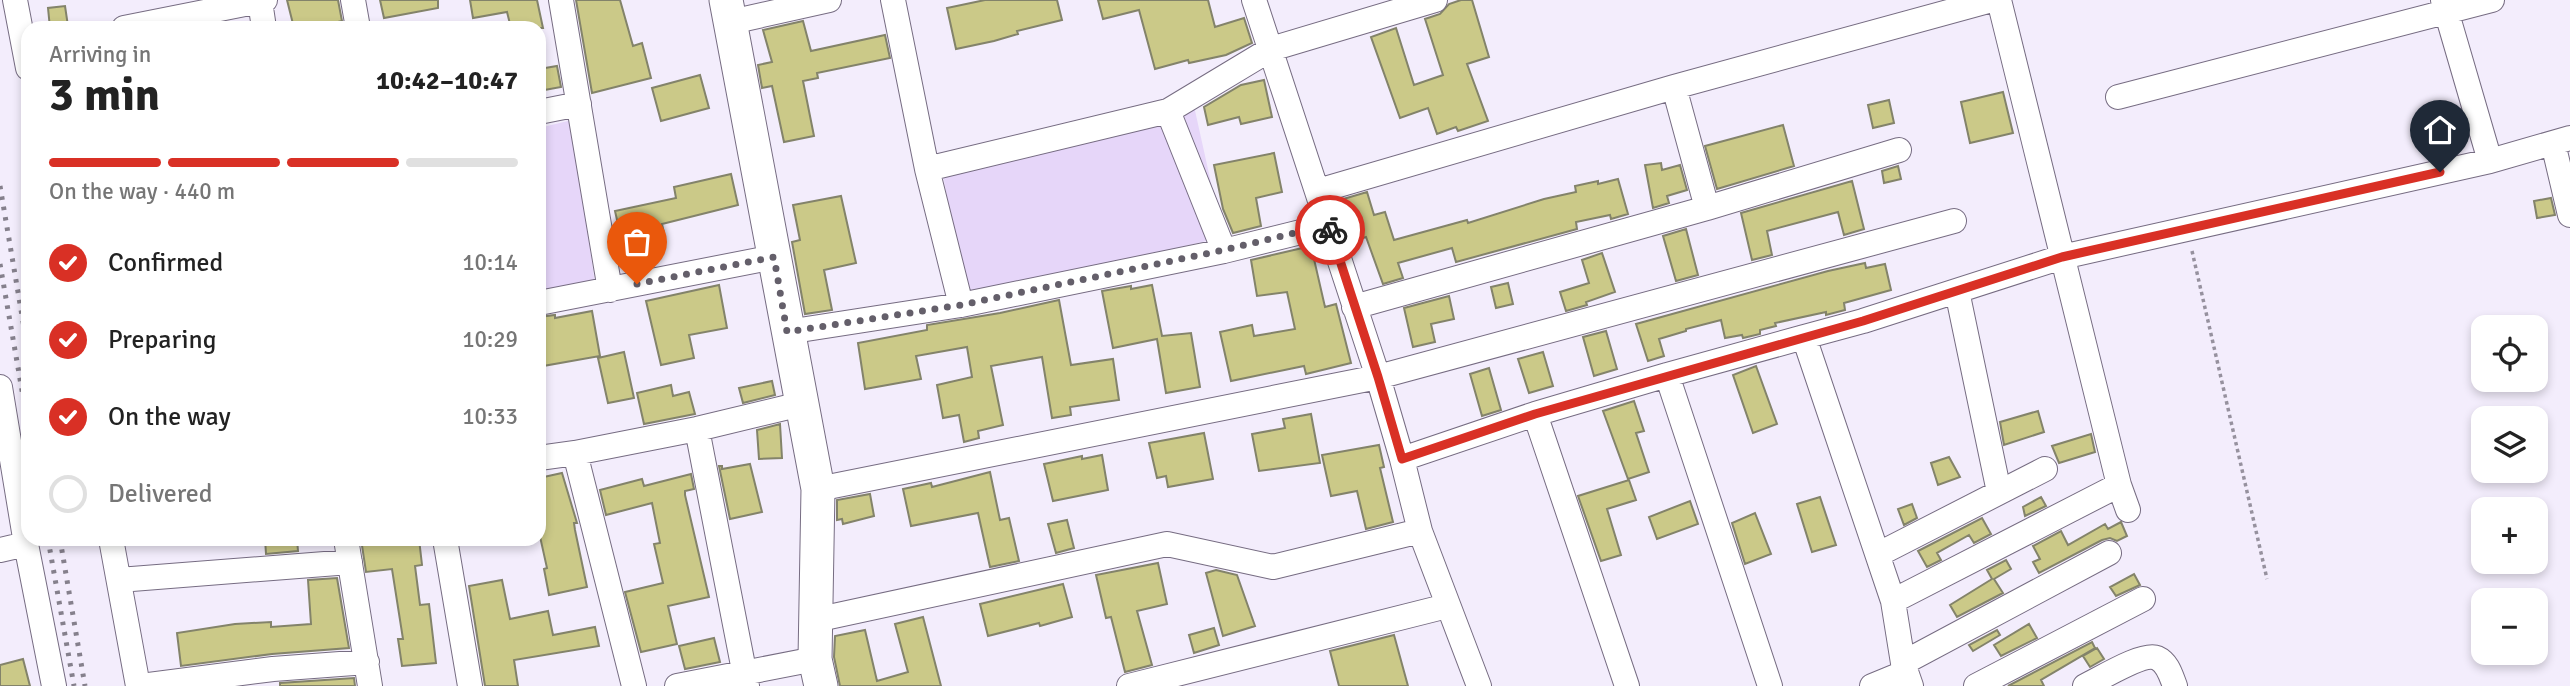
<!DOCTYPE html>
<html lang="en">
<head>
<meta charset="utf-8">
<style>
	body { margin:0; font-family:Signika,sans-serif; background:#f2f2f2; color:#222; height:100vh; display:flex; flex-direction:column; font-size:26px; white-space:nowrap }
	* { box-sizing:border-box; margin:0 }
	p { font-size:23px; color:#767676 }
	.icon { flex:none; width:38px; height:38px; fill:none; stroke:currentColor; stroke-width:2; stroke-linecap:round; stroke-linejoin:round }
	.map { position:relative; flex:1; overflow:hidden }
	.sheet { position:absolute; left:21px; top:21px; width:525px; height:525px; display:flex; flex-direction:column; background:#fff; border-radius:21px; box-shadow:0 4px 10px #0003 }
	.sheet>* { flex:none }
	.fabs { position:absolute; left:2471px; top:315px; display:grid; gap:14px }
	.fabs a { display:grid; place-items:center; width:77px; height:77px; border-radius:14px; background:#fff; box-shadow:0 4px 10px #0003; font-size:35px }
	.pin { position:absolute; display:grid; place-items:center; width:60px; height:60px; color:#fff; margin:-72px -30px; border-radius:50% 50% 50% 0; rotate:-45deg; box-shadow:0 0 7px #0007 }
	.pin .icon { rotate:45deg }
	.courier { position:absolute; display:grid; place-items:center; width:70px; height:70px; margin:-35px; border:5px solid #d93025; border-radius:50%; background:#fff; color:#222; box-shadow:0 2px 9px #0007 }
	.headline em { font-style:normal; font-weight:700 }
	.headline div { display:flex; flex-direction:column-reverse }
	.headline { display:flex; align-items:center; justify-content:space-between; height:119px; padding:0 28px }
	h1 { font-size:46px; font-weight:700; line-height:52px }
	.bar { display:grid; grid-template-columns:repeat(4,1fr); gap:10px 7px; align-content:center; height:84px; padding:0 28px }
	.bar i { height:9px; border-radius:5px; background:#e0e0e0 }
	.bar .selected { background:#d93025 }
	.bar p { grid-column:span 4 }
	ol { padding:0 28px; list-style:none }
	li { display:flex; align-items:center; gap:21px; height:77px }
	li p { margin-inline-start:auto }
	li .icon { padding:7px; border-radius:50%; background:#d93025; color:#fff; stroke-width:4 }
	li:last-child { color:#767676 }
	li i { width:38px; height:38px; border:4px solid #e0e0e0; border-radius:50% }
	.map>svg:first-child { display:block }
</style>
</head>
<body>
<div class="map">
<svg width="2570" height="686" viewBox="0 0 2570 686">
	<rect width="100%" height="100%" fill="#f3edfc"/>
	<path fill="#e6d6f9" d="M1194,106L1223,237L965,298L942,169Z
		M572,120L595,284L539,297V128Z"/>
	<path fill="#cbc988" stroke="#83836a" stroke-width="2" d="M287,0H338L342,21L312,28H294Z
		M380,0H438V8L384,18Z
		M470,0H537L543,28H511L507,12L473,18Z
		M576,0H620L633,46L642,43L651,78L592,93Z
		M985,0H1057L1062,20L1017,31L1018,34L994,41L956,49L947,8Z
		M1098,0H1208L1215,27L1244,18L1252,43L1226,55L1189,63L1188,60L1155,69L1139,10L1103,19Z
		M1461,0H1472L1489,57L1467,64L1488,121L1458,131L1456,127L1437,134L1428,108L1400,118L1371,37L1396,28L1414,85L1443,75L1425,19L1440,14L1449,4Z
		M65,6L68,26L50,28L48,8Z
		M803,21L811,51L885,35L890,58L817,73L818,78L803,81L814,136L784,142L772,86L762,88L758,65L772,62L763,30Z
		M557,66L561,87L539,91V69Z
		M700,75L709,108L661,121L652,88Z
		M1264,80L1272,117L1241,124L1239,117L1208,125L1204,107L1241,85Z
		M2003,92L2013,133L1970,143L1961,102Z
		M1889,100L1894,123L1873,128L1868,105Z
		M1783,125L1794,166L1717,189L1705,146Z
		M1274,153L1282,192L1256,198L1261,226L1233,233L1223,209L1214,165Z
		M1661,163L1662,170L1680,165L1687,190L1667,196L1669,203L1653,208L1645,165Z
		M1898,166L1901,179L1884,183L1882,171Z
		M731,174L738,205L662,224L664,233L622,242L615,211L676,198L674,187Z
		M1618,179L1628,214L1611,219L1610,215L1576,222L1577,229L1456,262L1452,248L1398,263L1403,278L1383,284L1366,237L1354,241L1340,200L1367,192L1374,215L1385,212L1394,240L1467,220L1468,223L1544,199L1576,192L1575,186L1598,181V184Z
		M1852,181L1864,229L1844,235L1838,212L1767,231L1772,255L1752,260L1741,213Z
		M841,196L856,263L824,270L832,310L805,314L792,242L800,240L793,205Z
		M2551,198L2555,215L2537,218L2534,201Z
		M1686,229L1698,275L1676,281L1663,236Z
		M1311,246L1325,307L1336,304L1351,363L1306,374L1304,366L1231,381L1220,332L1252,325L1254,336L1295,329L1287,292L1257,296L1251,260Z
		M1602,253L1615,292L1586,302L1587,305L1566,311L1560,292L1589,283L1582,260Z
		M1865,263L1866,268L1885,264L1891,290L1844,303L1845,310L1826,315V312L1775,323L1776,326L1760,330V334L1743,338L1742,335L1725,338L1721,320L1686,329V331L1659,339L1664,356L1648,361L1636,324L1828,271Z
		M1508,283L1513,304L1496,308L1491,287Z
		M719,285L727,328L689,335L694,358L661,365L646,301Z
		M1152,285L1162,336L1191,333L1200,387L1166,393L1157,339L1113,348L1102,291L1131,286V289Z
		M1449,296L1454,319L1431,324L1435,342L1413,347L1404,308Z
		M1059,300L1071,365L1113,359L1119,400L1070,407L1071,415L1052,418L1042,357L991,366L1003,425L978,431L979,438L964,442L959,415L943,418L937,385L972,377L967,347L916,356L921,379L865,389L858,343L927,330V325L1000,313Z
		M592,311L600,356L543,366L539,349V317L555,315V318Z
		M1606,331L1617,369L1594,376L1583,337Z
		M624,352L634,398L608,403L598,358Z
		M1543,352L1553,386L1529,393L1518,359Z
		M1756,366L1777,424L1753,433L1733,375Z
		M1489,368L1501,410L1482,416L1470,374Z
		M772,381L775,395L743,403L739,388Z
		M671,385L673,396L689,392L695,414L644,424L637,393Z
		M1634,401L1644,431L1636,433L1649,472L1628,479L1603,411Z
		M2038,411L2044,432L2004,445L2000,422Z
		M1311,414L1320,463L1259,471L1252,434L1285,428L1283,419Z
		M780,424L782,458L759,459L757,430Z
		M1204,433L1213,479L1168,487L1166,476L1157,478L1149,443Z
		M2091,434L2095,452L2059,463L2052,446Z
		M1379,445L1384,467L1380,468L1393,522L1366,529L1357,491L1331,496L1322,455Z
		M1102,455L1108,490L1053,501L1044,464L1082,456V459Z
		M1949,457L1960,477L1938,485L1931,463Z
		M750,464L762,512L730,519L719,466H722V469Z
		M990,472L1000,520L1009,518L1019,561L990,567L978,513L911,526L903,489L931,483L932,487Z
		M562,473L577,523H574L575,530L587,587L549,595L544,569L547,568L539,532V478Z
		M691,474L694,489L685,491V495L709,597L668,606L677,644L641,652L625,592L663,583L654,544L660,543L652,503L606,515L600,490L642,479L644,486Z
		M1629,480L1636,500L1607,509L1621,555L1601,561L1578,496Z
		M870,494L874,516L843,524L842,519L837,520V500Z
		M1820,497L1836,545L1812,552L1797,504Z
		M2041,497L2046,506L2025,516L2023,507Z
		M1690,501L1698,524L1657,539L1649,517Z
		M1912,504L1917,518L1904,525L1898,509Z
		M1755,513L1771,554L1745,564L1732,523Z
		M1982,518L1991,534L1974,543L1969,535L1937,553L1941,560L1927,567L1918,551Z
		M1067,520L1074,548L1056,553L1048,524Z
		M2121,522L2127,536L2117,541L2110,538L2102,540L2039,573L2033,562L2040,559L2033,546L2061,531L2068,545L2105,524L2108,529Z
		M265,539H297L298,551L266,554Z
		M361,539H419L422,565L415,566L420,605L429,604L436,663L402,666L398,639H403L392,569L366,572Z
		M2006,560L2011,569L1994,579L2003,593L1957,617L1950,605L1992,579L1987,570Z
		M1158,563L1167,604L1137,611L1152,665L1125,672L1111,617L1106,618L1096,575Z
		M1216,570L1237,575L1255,626L1223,636L1206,573Z
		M2134,574L2140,585L2116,596L2110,587Z
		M337,578L349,648L272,654L181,666L177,633L235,624L271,622V627L311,624L308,580Z
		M502,580L510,619L548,611L553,635L595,627L599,646L514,660L518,686H485L469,586Z
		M1063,584L1072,617L1040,626L1039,623L988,636L980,604Z
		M923,617L941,686H840L834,657L835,636L865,630L877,681L908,672L895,624Z
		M2029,624L2037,638L2001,656L1994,645Z
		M1214,628L1219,645L1194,653L1189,635Z
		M1997,630L2000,635L1973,651L1969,645Z
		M1394,635L1408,686H1339L1330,651Z
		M714,638L720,662L685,669L679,646Z
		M2092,642L2095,648L2041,680L2044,686H2008Z
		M2097,648L2104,659L2090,667L2083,656Z
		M23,659L30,686H0V665Z
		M354,678L355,686H280V683Z"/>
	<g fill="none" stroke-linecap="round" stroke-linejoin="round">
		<defs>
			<path id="street" d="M15,0L28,68
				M353,0L358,28
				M561,0L610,290
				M893,0L927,169L961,305
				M1254,0L1378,377L1402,459L1420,531L1479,686
				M1999,0L2119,485L2128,510
				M2443,0L2490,161
				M260,1L264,28
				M731,22L829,0
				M124,28L265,0
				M1674,87L1707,208L1899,150
				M2118,97L2492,0
				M1168,111L1224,251
				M539,112L579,104
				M2553,143L2570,215
				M927,169L1168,111L1271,49L1435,0
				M1318,191L1674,87L1992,0
				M1957,291L1999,492
				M539,303L774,257
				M1354,307L1707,208
				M787,332L961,305L1224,251L1329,225
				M0,387L26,544L54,686
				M1535,414L1627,686
				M697,429L747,686
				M539,458L575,453
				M1402,459L1535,414L1667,375
				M818,489L1378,377L1954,221
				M111,539L138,686
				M346,539L370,686
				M445,539L470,686
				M0,550L26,544
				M1879,554L2045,469
				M119,580L350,562
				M1893,601L2119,485
				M815,620L1167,544L1273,567L1420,531
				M1903,663L2109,553
				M141,686L273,669L367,662
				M634,686L575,453L697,429L801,404
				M677,686L815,659
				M1129,686L1447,606
				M1770,686L1667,375L1804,337
				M1872,686L1906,672
				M1911,686L1903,663L1893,601L1804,337L1863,321L2062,257L2490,161L2570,138
				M1976,686L2143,599
				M2085,686C2100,679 2143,652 2157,658C2168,663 2171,676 2175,686"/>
			<path id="secondary" d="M726,0L818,489L815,659L821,686"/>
		</defs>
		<use href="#street" stroke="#766c82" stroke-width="26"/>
		<use href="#secondary" stroke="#766c82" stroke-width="35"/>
		<path stroke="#96919e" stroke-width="3.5" stroke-dasharray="3.5 3.5" stroke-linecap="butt" d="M2192,251L2267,579"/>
		<use href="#street" stroke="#fff" stroke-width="24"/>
		<use href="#secondary" stroke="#fff" stroke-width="33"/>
		<path stroke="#85808c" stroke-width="5" stroke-dasharray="3.5 7" stroke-linecap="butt" d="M0,186L28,351
			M0,264L28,425
			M48,539L74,686
			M60,539L85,686"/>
	</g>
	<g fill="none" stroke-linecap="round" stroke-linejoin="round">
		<path stroke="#645f6a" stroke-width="7" stroke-dasharray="0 12.6" d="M637,284L774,257L787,332L961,305L1224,250L1328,225L1330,230"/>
		<path stroke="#d93025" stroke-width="9" d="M1330,230L1378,377L1402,459L1535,414L1863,321L2062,257L2440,172"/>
	</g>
</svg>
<div class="fabs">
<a><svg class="icon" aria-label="locate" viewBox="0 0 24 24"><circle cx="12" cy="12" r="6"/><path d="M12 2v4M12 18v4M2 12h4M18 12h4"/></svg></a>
<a><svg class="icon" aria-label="layers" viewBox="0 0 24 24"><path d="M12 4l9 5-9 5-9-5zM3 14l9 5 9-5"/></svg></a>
<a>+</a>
<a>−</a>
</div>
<div class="pin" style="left:637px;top:284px;background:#ea580c"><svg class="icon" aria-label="bag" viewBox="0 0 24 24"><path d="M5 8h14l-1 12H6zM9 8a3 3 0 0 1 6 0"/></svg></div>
<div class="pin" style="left:2440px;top:172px;background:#1f2937"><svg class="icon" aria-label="home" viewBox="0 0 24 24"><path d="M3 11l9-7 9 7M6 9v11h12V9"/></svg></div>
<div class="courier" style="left:1330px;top:230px"><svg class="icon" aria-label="bike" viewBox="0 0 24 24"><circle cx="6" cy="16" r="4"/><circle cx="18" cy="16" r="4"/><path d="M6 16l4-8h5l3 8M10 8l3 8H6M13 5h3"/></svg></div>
<section class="sheet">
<div class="headline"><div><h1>3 min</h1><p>Arriving in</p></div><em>10:42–10:47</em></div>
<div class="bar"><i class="selected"></i><i class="selected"></i><i class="selected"></i><i></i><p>On the way · 440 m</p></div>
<ol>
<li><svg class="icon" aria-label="check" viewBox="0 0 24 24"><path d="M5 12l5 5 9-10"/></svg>Confirmed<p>10:14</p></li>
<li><svg class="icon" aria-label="check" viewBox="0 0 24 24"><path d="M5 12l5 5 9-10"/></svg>Preparing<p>10:29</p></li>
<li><svg class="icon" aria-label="check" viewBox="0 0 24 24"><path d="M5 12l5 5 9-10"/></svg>On the way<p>10:33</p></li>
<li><i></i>Delivered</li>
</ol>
</section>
</div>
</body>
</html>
